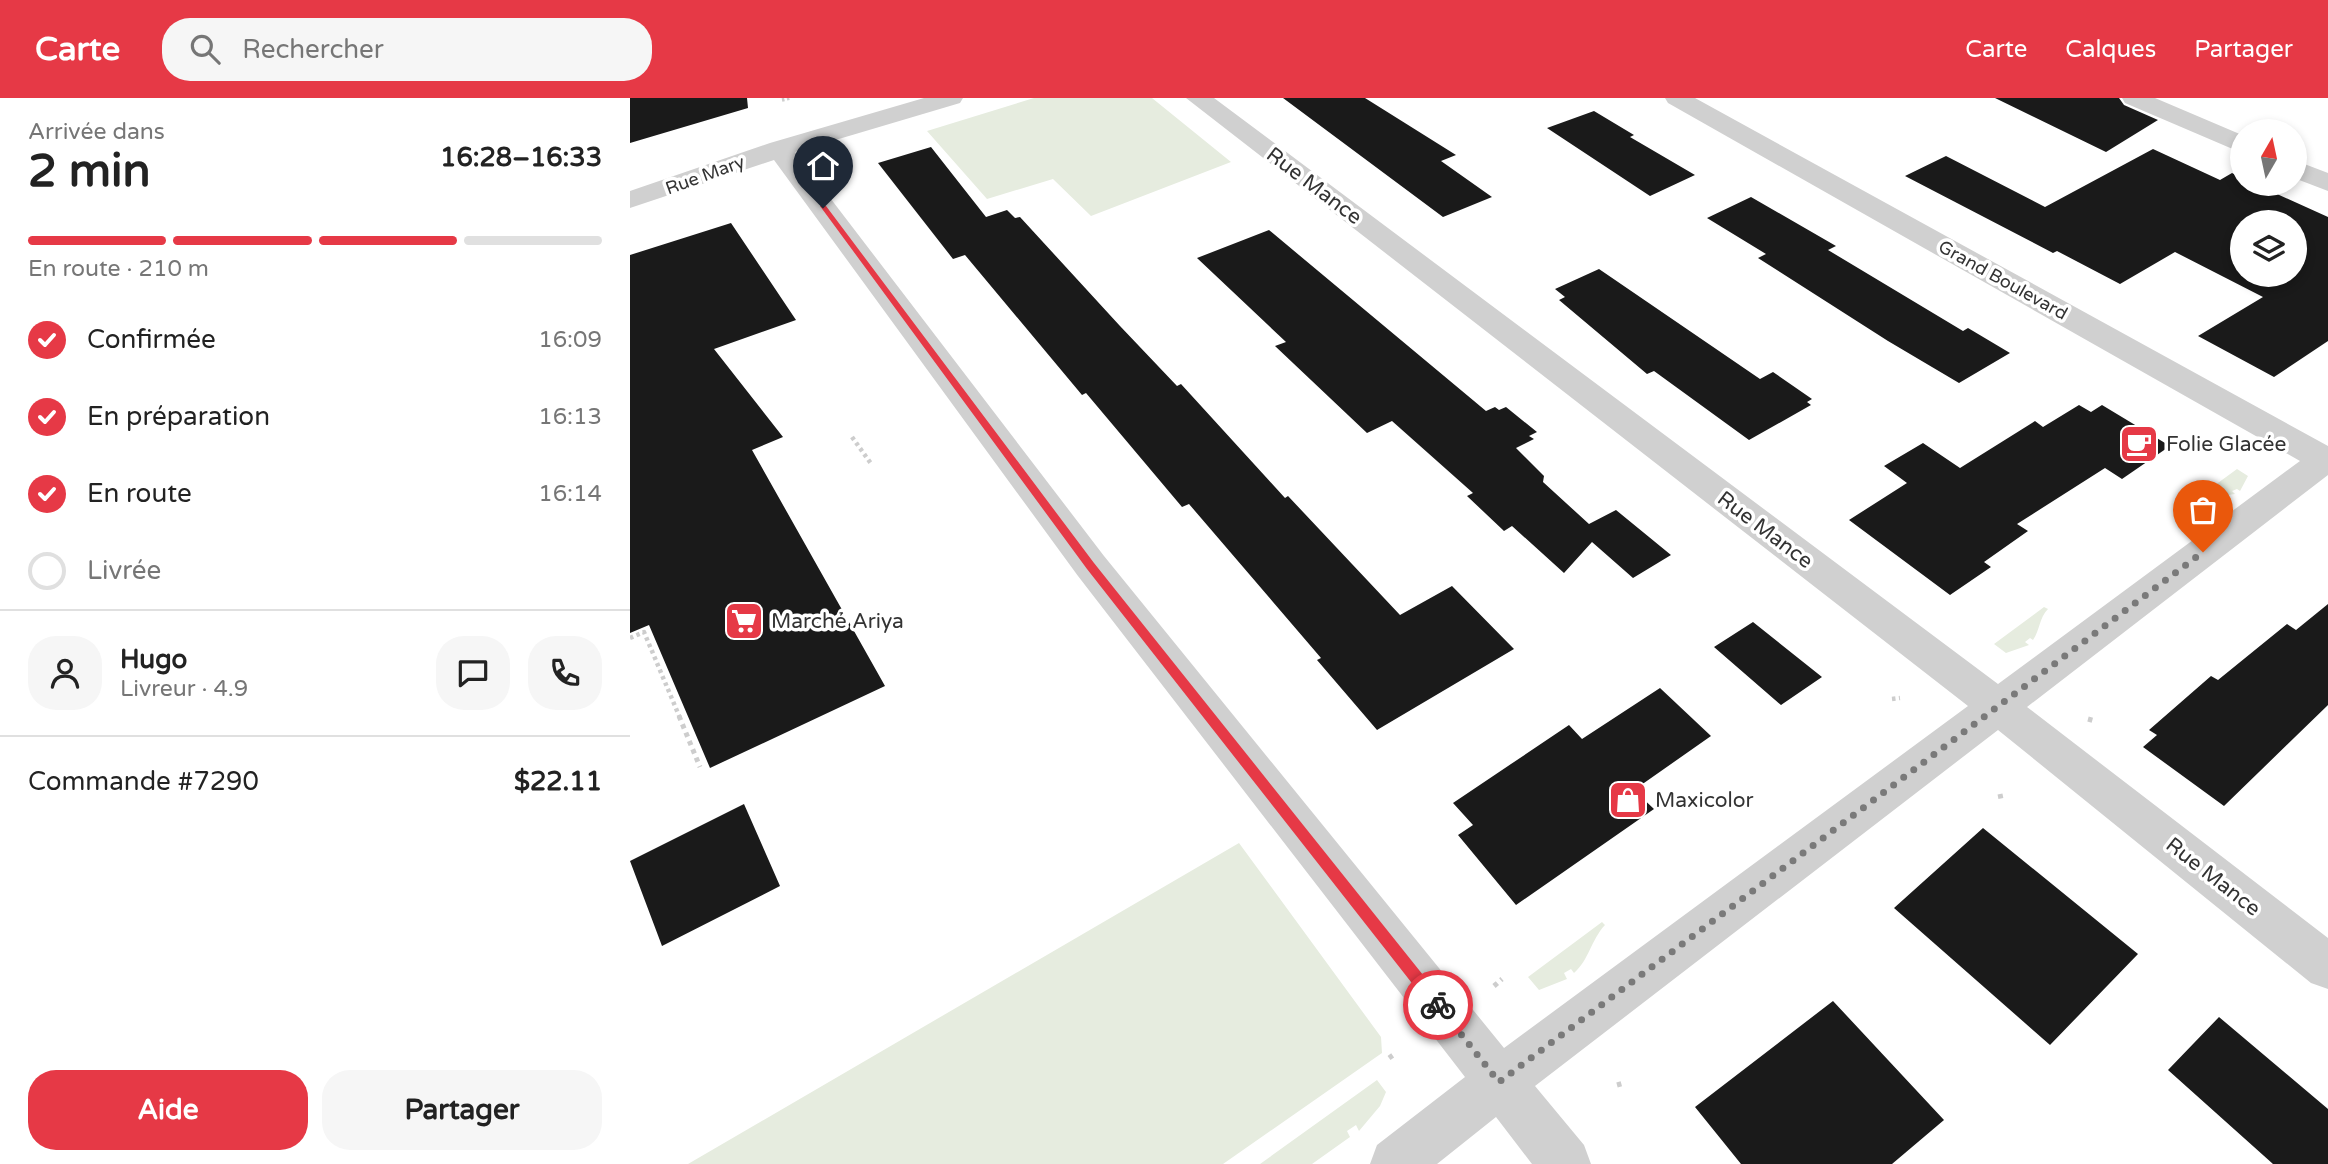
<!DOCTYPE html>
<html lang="fr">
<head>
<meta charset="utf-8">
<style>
	body { margin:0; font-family:"Varela Round",sans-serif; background:#f6f6f6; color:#222; height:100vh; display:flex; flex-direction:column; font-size:26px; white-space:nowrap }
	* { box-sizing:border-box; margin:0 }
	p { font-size:23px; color:#767676 }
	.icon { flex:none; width:38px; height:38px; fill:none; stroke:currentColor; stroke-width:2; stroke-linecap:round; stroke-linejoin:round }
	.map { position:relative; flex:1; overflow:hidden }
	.details { display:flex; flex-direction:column; background:#fff; width:630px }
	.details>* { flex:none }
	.needle { width:46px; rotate:9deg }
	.buttons { position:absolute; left:1600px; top:21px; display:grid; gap:14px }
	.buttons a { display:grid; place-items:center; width:77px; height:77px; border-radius:50%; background:#fff; box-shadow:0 4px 10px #0003; font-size:35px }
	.pin { position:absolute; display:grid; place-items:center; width:60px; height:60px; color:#fff; margin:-72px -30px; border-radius:50% 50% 50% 0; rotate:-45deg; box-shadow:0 0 7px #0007 }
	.pin .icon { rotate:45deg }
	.courier { position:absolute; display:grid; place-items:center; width:70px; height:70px; margin:-35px; border:5px solid #e63946; border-radius:50%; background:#fff; color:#222; box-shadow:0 2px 9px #0007 }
	.headline em { font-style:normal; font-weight:700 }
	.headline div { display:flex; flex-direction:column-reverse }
	.headline { display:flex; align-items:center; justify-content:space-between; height:119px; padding:0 28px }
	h1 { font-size:46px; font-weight:700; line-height:52px }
	.bar { display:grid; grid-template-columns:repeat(4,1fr); gap:10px 7px; align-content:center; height:84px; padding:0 28px }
	.bar i { height:9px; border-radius:5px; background:#e0e0e0 }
	.bar .on { background:#e63946 }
	.bar p { grid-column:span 4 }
	.line { display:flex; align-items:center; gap:18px; padding:0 28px; border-top:2px solid #e0e0e0 }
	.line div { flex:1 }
	.round { display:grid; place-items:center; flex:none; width:74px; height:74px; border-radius:28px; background:#f6f6f6 }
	ol { padding:0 28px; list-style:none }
	li { display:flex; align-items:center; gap:21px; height:77px }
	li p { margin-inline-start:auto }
	li .icon { padding:7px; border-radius:50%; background:#e63946; color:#fff; stroke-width:4 }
	li:last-child { color:#767676 }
	li i { width:38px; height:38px; border:4px solid #e0e0e0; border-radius:50% }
	.primary-button { display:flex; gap:14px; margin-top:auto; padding:14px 28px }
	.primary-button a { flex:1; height:80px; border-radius:28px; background:#e63946; color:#fff; font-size:28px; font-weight:700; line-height:80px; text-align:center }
	.primary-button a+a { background:#f6f6f6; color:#222 }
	header { display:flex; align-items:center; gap:42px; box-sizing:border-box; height:98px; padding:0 35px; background:#e63946; color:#fff }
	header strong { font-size:33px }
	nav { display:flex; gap:38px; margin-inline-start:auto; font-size:24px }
	.search { width:490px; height:63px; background:#f6f6f6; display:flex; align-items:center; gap:18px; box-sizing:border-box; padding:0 24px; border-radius:28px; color:#767676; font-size:26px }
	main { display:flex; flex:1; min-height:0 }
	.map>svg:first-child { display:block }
</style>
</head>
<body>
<header>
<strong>Carte</strong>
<div class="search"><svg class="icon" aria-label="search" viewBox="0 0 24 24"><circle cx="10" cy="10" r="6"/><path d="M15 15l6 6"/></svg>Rechercher</div>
<nav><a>Carte</a><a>Calques</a><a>Partager</a></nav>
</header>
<main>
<section class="details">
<div class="headline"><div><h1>2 min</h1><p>Arrivée dans</p></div><em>16:28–16:33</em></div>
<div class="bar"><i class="on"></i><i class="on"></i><i class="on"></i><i></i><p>En route · 210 m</p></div>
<ol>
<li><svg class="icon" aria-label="check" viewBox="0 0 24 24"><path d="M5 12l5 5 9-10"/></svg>Confirmée<p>16:09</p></li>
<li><svg class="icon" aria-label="check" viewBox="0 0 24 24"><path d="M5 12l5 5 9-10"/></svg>En préparation<p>16:13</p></li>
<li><svg class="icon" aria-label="check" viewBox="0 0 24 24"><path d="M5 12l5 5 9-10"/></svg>En route<p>16:14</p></li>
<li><i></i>Livrée</li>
</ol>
<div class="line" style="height:126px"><a class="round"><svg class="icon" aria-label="person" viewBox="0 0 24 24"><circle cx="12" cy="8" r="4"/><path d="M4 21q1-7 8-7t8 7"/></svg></a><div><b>Hugo</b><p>Livreur · 4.9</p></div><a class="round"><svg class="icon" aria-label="chat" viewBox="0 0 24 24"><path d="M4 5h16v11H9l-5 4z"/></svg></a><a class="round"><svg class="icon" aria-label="phone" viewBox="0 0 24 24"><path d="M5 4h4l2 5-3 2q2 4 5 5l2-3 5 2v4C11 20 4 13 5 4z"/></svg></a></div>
<div class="line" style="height:91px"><div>Commande #7290</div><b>$22.11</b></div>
<div class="primary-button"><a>Aide</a><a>Partager</a></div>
</section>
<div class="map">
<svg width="1698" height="1066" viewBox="0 0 1698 1066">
	<rect width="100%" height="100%" fill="#fff"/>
	<path fill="#e6ecdf" d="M404,0H522L601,64L461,118L423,81L357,101L297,33Z
		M1607,371L1618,378L1610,393L1607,391L1602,393L1605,396L1575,400L1570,403L1566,401Z
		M1414,509L1418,511C1409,520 1410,532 1403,542L1400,540L1395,544L1399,547L1376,555L1364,546Z
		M609,745L751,939L752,955L593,1066H58Z
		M972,824L975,827C961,842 959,862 944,875L941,871L934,875L937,881L909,892L898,879Z
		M747,982L756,994L750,1008L729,1033L726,1027L717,1033L720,1039L682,1066H630Z"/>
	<path fill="#1a1a1a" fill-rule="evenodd" d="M0,0H117L118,10L0,45Z
		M653,0H735L826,57L811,63L862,99L813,119Z
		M1365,0H1489L1494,7L1528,22L1476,54Z
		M964,13L1004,37L1000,39L1065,77L1020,98L917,30Z
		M301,49L356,119L377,112L385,120L390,119L490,228L547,288L551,286L655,400L658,398L770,517L822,488L884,551L747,632L687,562L691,560L559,406L552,409L456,295L452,297L335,157L323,161L248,65Z
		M1523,51L1590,82L1602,75L1612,80V86H1625L1698,119V243L1644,279L1568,238L1633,199L1545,154L1490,186L1427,153L1423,155L1275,78L1316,58L1415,109ZM1612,124H1664V177H1612Z
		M1121,99L1206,148L1198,152L1333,233L1338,230L1380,255L1329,285L1258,243L1128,160L1136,156L1077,120Z
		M101,125L166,222L84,251L153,339L122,352L255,588L80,670L19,527L0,535V157Z
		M639,132L856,313L865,309L869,312L876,309L907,334L899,338L904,341L886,350L914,378L913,384L959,426L986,412L1041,457L1003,480L962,444L934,475L882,428L874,433L837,398L843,395L762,323L737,335L645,248L656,244L567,160Z
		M969,171L1130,281L1143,274L1182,301L1177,304L1181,307L1119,342L1024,273L1017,276L929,202L935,199L925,191Z
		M1449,307L1461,314L1472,307L1540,348L1492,381L1475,370L1387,426L1398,433L1354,464L1361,469L1320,497L1219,422L1277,385L1254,368L1293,345L1330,370L1405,323L1413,329Z
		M1698,506V607L1594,708L1513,649L1527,637L1519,632L1581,578L1588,582L1657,526L1666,532Z
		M1123,524L1192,579L1151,607L1084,549Z
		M1030,590L1081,638L1004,692L1024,711L886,807L828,737L843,727L823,705L939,627L952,641Z
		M114,706L150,788L32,848L0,763Z
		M1353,730L1508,856L1420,947L1264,810Z
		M1203,903L1314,1022L1262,1066H1111L1065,1009Z
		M1589,919L1698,1011V1066H1643L1538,972Z"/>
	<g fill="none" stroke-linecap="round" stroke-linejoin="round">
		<path stroke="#cdcdcd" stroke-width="3.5" stroke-dasharray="2.5 2.5" stroke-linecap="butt" d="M152,2L161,0"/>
		<path stroke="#cdcdcd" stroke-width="4.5" stroke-dasharray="3.5 3.5" stroke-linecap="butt" d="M222,339L242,367
			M0,540L14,534L50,620
			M1262,601L1270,600"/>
		<path stroke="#cdcdcd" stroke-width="5" stroke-dasharray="4.5 4.5" stroke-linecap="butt" d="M49,618L70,669
			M1458,621L1465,623
			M1370,696L1371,701
			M864,888L872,881
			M759,960L766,955
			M987,987L994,985"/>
		<path fill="#d0d0d0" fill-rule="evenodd" d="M294,0H333L330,5L165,54L474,458L874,950L1338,608L556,0H584L1368,586L1670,363L1038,5L1035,0H1065L1698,348V377L1397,609L1698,840V891L1681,885L1368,632L905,988L954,1047L961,1066H902L866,1019L807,1066H740L747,1047L835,979L448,478L144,62L0,110V93L140,45Z
			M1492,0H1525L1612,37V55L1495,5Z
			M1664,62L1698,75V93L1664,80Z"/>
	</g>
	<path fill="#e63946" d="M190,108H196L464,465L813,902V912H803L457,471Z"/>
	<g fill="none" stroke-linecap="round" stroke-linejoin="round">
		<path stroke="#7a7a7a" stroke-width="7" stroke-dasharray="0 12.6" d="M808,907L869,984L1573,454"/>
	</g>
	<defs>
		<symbol id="cafe-square" viewBox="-11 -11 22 22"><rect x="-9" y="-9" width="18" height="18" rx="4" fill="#e63946" stroke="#fff"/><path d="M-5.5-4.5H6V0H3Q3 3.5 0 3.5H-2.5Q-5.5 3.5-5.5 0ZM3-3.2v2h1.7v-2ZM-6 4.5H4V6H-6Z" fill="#fff"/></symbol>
		<symbol id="supermarket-square" viewBox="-11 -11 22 22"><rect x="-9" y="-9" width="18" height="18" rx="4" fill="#e63946" stroke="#fff"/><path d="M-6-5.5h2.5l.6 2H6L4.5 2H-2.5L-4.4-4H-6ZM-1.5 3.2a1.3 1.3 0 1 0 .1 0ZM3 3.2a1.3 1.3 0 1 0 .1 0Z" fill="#fff"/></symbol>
		<symbol id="shop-square" viewBox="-11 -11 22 22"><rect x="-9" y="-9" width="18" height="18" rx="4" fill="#e63946" stroke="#fff"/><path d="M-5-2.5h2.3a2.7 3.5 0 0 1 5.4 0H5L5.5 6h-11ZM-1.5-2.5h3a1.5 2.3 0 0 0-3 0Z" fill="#fff"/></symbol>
	</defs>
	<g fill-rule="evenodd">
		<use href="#cafe-square" x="1487" y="324" width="44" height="44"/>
		<use href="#supermarket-square" x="92" y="501" width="44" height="44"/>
		<use href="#shop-square" x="976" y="680" width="44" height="44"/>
	</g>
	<g text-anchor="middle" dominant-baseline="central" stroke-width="7" stroke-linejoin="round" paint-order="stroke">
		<g font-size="18" fill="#333" stroke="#fff">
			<text transform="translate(75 77) rotate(-20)">Rue Mary</text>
			<text transform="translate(1373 182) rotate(29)">Grand Boulevard</text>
		</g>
		<g font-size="21" fill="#333" stroke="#fff">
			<text transform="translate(684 88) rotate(37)">Rue Mance</text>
			<text transform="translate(1135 432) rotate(37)">Rue Mance</text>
			<text transform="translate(1583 779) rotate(38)">Rue Mance</text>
		</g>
		<g font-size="21" fill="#333" stroke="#fff" text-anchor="start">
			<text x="1536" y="346">Folie Glacée</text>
			<text x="141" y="523">Marché Ariya</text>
			<text x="1025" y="702">Maxicolor</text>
		</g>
	</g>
</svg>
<div class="buttons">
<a><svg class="needle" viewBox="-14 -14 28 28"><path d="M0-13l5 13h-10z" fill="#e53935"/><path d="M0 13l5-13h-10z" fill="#767676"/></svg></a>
<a><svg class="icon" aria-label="layers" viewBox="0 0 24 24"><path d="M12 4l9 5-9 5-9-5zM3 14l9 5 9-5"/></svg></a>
</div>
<div class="pin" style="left:1573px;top:454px;background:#ea580c"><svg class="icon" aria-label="bag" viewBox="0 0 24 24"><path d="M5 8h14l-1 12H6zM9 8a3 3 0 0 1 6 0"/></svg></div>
<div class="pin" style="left:193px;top:110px;background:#1f2937"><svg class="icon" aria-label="home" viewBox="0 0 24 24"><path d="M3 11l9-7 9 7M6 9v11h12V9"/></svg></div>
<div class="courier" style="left:808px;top:907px"><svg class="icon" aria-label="bike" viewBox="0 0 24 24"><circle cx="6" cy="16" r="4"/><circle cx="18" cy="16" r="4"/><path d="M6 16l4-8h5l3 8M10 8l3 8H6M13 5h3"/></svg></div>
</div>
</main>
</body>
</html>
